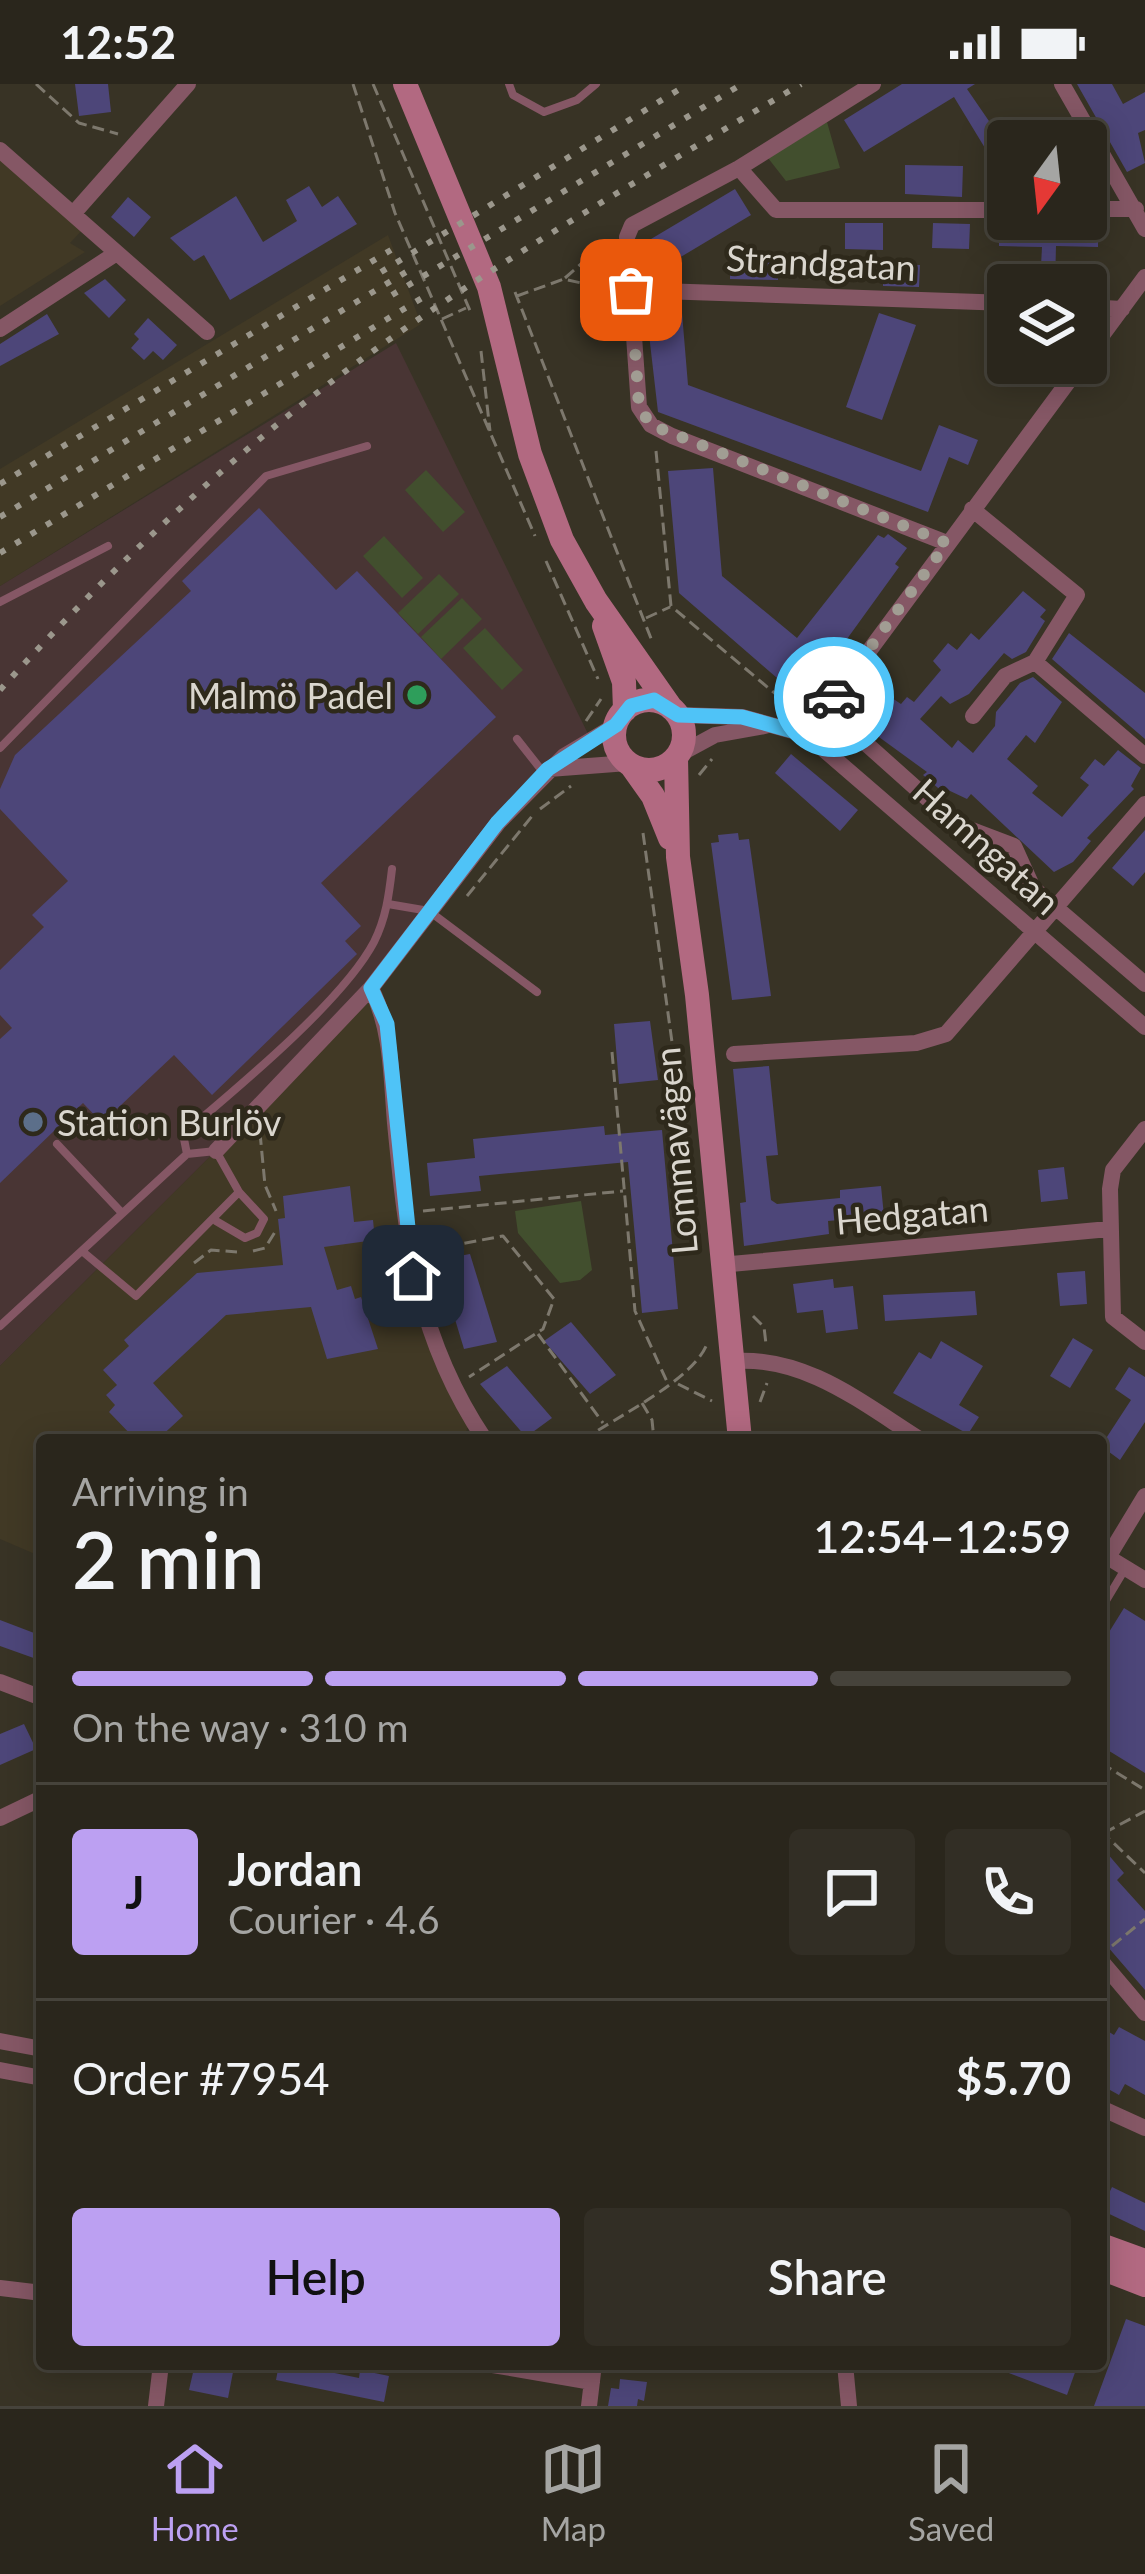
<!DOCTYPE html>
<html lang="en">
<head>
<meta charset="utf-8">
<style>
	body { margin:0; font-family:Lato,sans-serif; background:#322e25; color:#f1f3f6; height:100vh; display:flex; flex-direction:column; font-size:45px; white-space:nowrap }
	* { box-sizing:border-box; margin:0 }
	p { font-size:39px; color:#a5a5a3 }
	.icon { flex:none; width:66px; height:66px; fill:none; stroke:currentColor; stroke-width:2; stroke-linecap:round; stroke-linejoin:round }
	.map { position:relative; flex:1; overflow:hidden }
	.panel { position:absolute; left:36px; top:1350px; width:1071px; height:936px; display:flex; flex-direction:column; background:#2a261c; border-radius:12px; box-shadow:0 6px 30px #0003,0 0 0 3px #46433b }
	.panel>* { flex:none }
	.needle { width:78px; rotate:195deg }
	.controls { position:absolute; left:987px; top:36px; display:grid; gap:24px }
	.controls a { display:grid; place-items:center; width:120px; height:120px; border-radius:12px; background:#2a261c; box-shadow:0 6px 30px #0003,0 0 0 3px #46433b; font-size:60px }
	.pin { position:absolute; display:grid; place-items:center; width:102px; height:102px; color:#fff; margin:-51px; border-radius:24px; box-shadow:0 6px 18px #0006 }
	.courier { position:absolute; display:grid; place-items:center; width:120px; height:120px; margin:-60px; border:9px solid #4fc3f7; border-radius:50%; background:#fff; color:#222; box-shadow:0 3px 15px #0007 }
	.summary em { font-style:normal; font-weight:600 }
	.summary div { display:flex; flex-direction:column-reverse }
	.summary { display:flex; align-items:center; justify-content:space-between; height:204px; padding:0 36px }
	h1 { font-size:78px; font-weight:600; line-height:90px }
	.bar { display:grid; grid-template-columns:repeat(4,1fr); gap:18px 12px; align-content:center; height:144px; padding:0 36px }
	.bar i { height:15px; border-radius:9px; background:#46433b }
	.bar .active { background:#bca0f2 }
	.bar p { grid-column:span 4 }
	.line { display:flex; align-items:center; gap:30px; padding:0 36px; border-top:3px solid #46433b }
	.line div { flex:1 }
	.round { display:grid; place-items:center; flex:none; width:126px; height:126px; border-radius:12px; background:#322e25 }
	.primary-button { display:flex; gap:24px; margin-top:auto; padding:24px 36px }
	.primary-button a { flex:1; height:138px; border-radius:12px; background:#bca0f2; color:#111; font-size:48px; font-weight:600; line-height:138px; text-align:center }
	.primary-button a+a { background:#322e25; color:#f1f3f6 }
	.status { display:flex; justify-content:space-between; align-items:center; height:84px; padding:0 60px; background:#2a261c; direction:ltr }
	.status svg { height:33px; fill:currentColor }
	.menu { display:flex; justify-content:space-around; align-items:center; height:168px; border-top:3px solid #46433b; background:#2a261c; font-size:33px; color:#a5a5a3 }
	.menu a { display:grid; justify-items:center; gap:6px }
	.menu .active { color:#bca0f2 }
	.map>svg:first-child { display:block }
</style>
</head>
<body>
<div class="status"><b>12:52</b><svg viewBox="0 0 49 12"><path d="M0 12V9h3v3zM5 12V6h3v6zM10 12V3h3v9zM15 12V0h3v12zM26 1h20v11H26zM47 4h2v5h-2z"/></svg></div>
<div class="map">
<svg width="1145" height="2322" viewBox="0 0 1145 2322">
	<rect width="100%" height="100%" fill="#383325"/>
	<path fill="#493534" d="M396,259L591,656L564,672L298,985L0,1282V502Z"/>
	<path fill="#413925" d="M0,66L86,142L70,159L85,168L0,222Z
		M388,151L421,240L0,502V385Z
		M371,904L382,925L413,1192L470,1333L464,1356H42V1473L0,1455V1282L298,985Z"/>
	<path fill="#424f2e" d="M827,38L840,84L786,97L768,74Z
		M426,386L465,428L443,448L405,406Z
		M384,452L423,494L402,514L363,472Z
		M439,490L459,510L418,550L398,529Z
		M462,514L482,535L441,575L421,553Z
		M485,544L523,586L502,606L463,564Z
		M581,1117L592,1186L580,1196L560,1199L518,1149L515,1127Z"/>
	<path fill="#4d4679" d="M75,0H108L111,28L79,32Z
		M902,0H975L967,5L1004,59L988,69L954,13L864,68L844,36Z
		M1077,0H1112L1123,20L1145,8V46L1138,49L1145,79L1127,88Z
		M905,81L963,82L962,113L905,110Z
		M309,102L322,123L338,112L357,140L230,216L204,171L194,177L170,154L236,112L263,158L297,137L286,116Z
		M735,105L751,131L674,177L679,195L655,194L651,155Z
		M128,113L151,133L134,153L111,133Z
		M845,139H883V166L845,165Z
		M933,139L970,140L969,165L932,164Z
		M999,141H1098V163L1056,162L1055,201H1040L1042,163L999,162Z
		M730,174L778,176V196L730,195Z
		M883,180L920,181L919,203L883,202Z
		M105,195L126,216L109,234L84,209Z
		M682,229L688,301L921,387L939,341L978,356L968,381L949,373L928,428L658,328L647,233Z
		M879,229L916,241L882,336L846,323Z
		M47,230L59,250L0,282V260Z
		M148,234L177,261L163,276L153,267L144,276L131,264L139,255L134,250Z
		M713,384L722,492L797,554L878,451L884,454L888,450L907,464L895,480L899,483L813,602L799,613L679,509L668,387Z
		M259,424L336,506L357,487L496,633L321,799L361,842L345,857L357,870L212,1011L174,971L102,1039L83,1019L0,1099V955L12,944L0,931V886L44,843L32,831L68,797L0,725V705L15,671L191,507L182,497Z
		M1023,507L1046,526L1040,533L1045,537L1026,568L1012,575L1004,569L969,610L950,620L941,612L920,635L952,664L958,656L973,669L995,642L996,628L1020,599L1033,593L1062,618L1035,659L1026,651L1007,675L1038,702L1032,709L1062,733L1089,701L1080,694L1095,675L1104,682L1118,666L1141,684L1131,702L1134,705L1087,754L1091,757L1073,778L1054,788L971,710L967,715L948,706L945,710L923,691L927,688L872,648L876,644L865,630L883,608L901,620L907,613L914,618L941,586L933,577L948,559L957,566L971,549L979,556Z
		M1069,549L1145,609V655L1052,575Z
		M791,670L858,726L840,747L775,689Z
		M1145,746V788L1133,802L1112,784Z
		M738,749L739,756L749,755L771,912L732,916L711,759L719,758L718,751Z
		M650,937L658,996L619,1000L614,940Z
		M769,982L778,1071L766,1072L771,1116L777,1120L840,1114V1106L881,1102L884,1132L828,1137L829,1150L744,1162L740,1119L746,1118L733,985Z
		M604,1042L605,1051L662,1046L678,1225L642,1229L628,1078L479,1092L481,1107L430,1112L427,1079L475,1074L473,1055Z
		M1064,1083L1068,1115L1041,1118L1038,1086Z
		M350,1102L354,1138L373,1136L375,1156L324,1163L337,1206L351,1202L355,1215L361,1213L378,1265L327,1275L311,1223L226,1231L153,1299L183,1332L157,1356H136L109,1328L115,1321L106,1311L117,1301L103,1286L129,1262L124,1256L197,1189L283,1181L278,1135L285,1134L283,1112Z
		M470,1170L497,1258L464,1265L437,1176Z
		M1085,1187L1087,1220L1060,1222L1057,1189Z
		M833,1195L834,1204L853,1202L858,1245L826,1249L823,1226L797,1229L793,1200Z
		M975,1207L977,1231L885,1237L883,1211Z
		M571,1238L616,1291L590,1310L544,1257Z
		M1073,1254L1093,1266L1070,1304L1050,1292Z
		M941,1257L983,1282L959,1321L979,1333L968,1350L893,1309L919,1268L931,1275Z
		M507,1282L552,1334L526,1353L480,1300Z
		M1129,1283L1145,1293V1338L1120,1376L1101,1362L1131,1316L1115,1305Z
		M1124,1524L1145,1537V1689L1101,1662V1561Z
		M0,1536L42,1552V1577L0,1562Z
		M24,1640L36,1665L0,1681V1650Z
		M1101,1762L1124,1789L1117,1796L1145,1827V1906L1101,1855L1109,1843L1101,1834Z
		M1101,1943L1114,1951L1119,1943L1145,1957V2011L1125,2000L1119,2011L1101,2001Z
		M1112,2103L1145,2119V2147L1101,2126Z
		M1126,2235L1145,2242V2322H1094Z
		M195,2280L234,2283L228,2314L189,2306Z
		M279,2280H321L320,2286L359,2294L360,2286L389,2292L384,2318L276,2296Z
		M985,2280H1078L1067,2311Z
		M620,2295L647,2298L644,2317L638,2315L637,2322H608L611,2304L619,2305Z"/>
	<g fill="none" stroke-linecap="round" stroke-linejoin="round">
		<path stroke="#7d786d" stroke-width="3" stroke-dasharray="12 6" stroke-linecap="butt" d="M36,0L79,39L118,50
			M353,0L395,129L535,452
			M373,0L471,229
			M565,194L607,157
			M515,208L652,557
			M517,212L564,195L611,206
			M442,235L466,224
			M481,267L490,347
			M656,367L671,522L797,628
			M546,477L598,595
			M646,534L670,523
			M586,637L601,615
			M699,691L712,675
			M540,725L571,702
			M643,749L691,1095
			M467,812L533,731
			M612,968L635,1227L668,1300
			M260,1049L265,1101L276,1127
			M423,1127L623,1107
			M253,1167L265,1164L275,1148
			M194,1179L211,1166L237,1168
			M444,1222L433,1165L503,1152L554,1215L543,1245L469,1293
			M753,1232L764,1243L766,1260
			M538,1250L603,1339
			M678,1300L712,1317
			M760,1318L767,1299
			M642,1319L652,1336L654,1356
			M583,1356C618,1332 693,1296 707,1260
			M1101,1679L1145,1706
			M1101,1747L1145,1789
			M1104,1749L1145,1727
			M1112,1862L1145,1835"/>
		<path stroke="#855765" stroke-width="8" d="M509,0L513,11L544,28L577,16L596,0
			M0,518L108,462
			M517,655L543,688
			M0,664L266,392L367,362
			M388,820L429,827L537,908
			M57,1060L122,1129
			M187,1070L183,1050C236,1005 343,917 374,858C386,834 389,811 392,785
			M216,1137L245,1154L257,1149L264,1135L239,1108
			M0,1242L187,1070L216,1067L239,1108L136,1212L82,1167
			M1101,1525L1125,1485"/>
		<path stroke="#855765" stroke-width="16" d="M873,0L739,84L632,141L627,153L639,323L651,341L672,352L947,459
			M1062,0L1145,145
			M0,66L207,248
			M739,84L776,126H1008
			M1086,125H1136
			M73,130L188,0
			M631,206L1008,219
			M1086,223L1122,225
			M0,245L115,170
			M1086,273L1145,193
			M972,425L1077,511L1035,578L1005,592L973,632
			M1035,578L1145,672
			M678,631L742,633L807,651L1145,943
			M807,651L1082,279
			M862,656L956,740L1014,762L1033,804L1145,900
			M678,671L715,651L765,642
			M549,685L628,679
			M371,904C392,946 391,992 395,1039C407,1160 416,1253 485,1356
			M734,970L916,959L946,950L1145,720
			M1145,1045L1113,1086L1110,1105L1113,1233L1145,1258
			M216,1067L371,904L498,739L564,672L616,641
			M720,1181L1109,1145
			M733,1277C806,1272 862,1319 921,1356
			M1101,1469L1145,1496
			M1108,1473L1145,1412
			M0,1598L42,1614
			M0,1734L42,1714
			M1101,1877L1145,1929
			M0,1957L42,1965
			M0,1986L42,1994
			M1101,2024L1145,2044
			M0,2204L42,2209
			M487,2280L592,2298
			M845,2280L849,2322
			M156,2322L161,2280
			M589,2322L594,2280"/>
		<path stroke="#b26981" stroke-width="24" d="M405,0L489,203L530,370L562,456L596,517L671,624
			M604,542L624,598L625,626
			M614 651a35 35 0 1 1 70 0a35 35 0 1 1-70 0Z
			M676,674L678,773L697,911L740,1356
			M631,681L653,712L670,754
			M1101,2161L1145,2177
			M1101,2184L1145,2201"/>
		<path stroke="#9b978c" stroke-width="6" stroke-dasharray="6 12" stroke-linecap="butt" d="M381,188L688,0
			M392,211L742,0
			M0,400L391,166
			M0,433L406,188
			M0,469L427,211
			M0,606C110,485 229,372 362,275C501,174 653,88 801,0"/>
	</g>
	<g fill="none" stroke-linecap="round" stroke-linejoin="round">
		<path stroke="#a19d93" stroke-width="12" stroke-dasharray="0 21.6" d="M631,206L639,323L651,341L947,459L834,613"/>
		<path stroke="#4fc3f7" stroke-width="15" d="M413,1192L387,940L371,904L497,739L548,685L616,641L631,622L654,616L678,631L742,633L807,651L834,613"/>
	</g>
	<circle fill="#2e9e5b" stroke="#2e291b" stroke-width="4.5" cx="417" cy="611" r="12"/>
	<circle fill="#5c6f8a" stroke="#2e291b" stroke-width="4.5" cx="33" cy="1038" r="12"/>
	<g text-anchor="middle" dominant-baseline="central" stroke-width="9" stroke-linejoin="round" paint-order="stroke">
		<g font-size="36" fill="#dad6ce" stroke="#2e291b">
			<text transform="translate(821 178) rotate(3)">Strandgatan</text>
			<text transform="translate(987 762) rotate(42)">Hamngatan</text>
			<text transform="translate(675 1067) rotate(-95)">Lommavägen</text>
			<text transform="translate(912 1130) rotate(-5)">Hedgatan</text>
		</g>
		<g font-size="36" fill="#dad6ce" stroke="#2e291b" text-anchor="end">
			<text x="393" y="611">Malmö Padel</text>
			<text x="57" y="1038" text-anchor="start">Station Burlöv</text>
		</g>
	</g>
</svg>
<div class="controls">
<a><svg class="needle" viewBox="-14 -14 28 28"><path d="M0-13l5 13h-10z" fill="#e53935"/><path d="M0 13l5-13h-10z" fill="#a5a5a3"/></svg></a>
<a><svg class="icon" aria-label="layers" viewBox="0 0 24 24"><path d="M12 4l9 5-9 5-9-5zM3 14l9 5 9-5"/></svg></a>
</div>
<div class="pin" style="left:631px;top:206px;background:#ea580c"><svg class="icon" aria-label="bag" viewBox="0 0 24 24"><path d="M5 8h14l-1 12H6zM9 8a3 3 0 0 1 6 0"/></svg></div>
<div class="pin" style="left:413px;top:1192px;background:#1f2937"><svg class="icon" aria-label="home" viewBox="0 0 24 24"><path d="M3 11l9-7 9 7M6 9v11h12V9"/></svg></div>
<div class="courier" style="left:834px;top:613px"><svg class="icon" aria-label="car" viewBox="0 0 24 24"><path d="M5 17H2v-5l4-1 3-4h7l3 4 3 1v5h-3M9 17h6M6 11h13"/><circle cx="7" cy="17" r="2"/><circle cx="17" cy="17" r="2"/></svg></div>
<section class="panel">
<div class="summary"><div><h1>2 min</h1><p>Arriving in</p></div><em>12:54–12:59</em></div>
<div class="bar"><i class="active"></i><i class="active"></i><i class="active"></i><i></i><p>On the way · 310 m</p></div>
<div class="line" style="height:216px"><b class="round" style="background:#bca0f2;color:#111">J</b><div><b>Jordan</b><p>Courier · 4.6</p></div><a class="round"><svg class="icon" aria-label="chat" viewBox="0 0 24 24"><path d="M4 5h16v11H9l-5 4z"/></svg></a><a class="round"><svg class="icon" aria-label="phone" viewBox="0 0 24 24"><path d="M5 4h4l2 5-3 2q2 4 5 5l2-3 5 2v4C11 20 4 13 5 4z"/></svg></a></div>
<div class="line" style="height:156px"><div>Order #7954</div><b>$5.70</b></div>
<div class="primary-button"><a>Help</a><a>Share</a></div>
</section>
</div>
<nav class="menu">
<a class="active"><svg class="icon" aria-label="home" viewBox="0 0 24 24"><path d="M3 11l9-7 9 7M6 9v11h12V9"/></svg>Home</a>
<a><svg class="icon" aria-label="map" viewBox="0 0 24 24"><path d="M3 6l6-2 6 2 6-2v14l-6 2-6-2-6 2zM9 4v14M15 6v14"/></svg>Map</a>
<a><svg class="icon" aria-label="saved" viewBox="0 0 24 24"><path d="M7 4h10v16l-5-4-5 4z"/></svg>Saved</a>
</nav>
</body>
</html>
